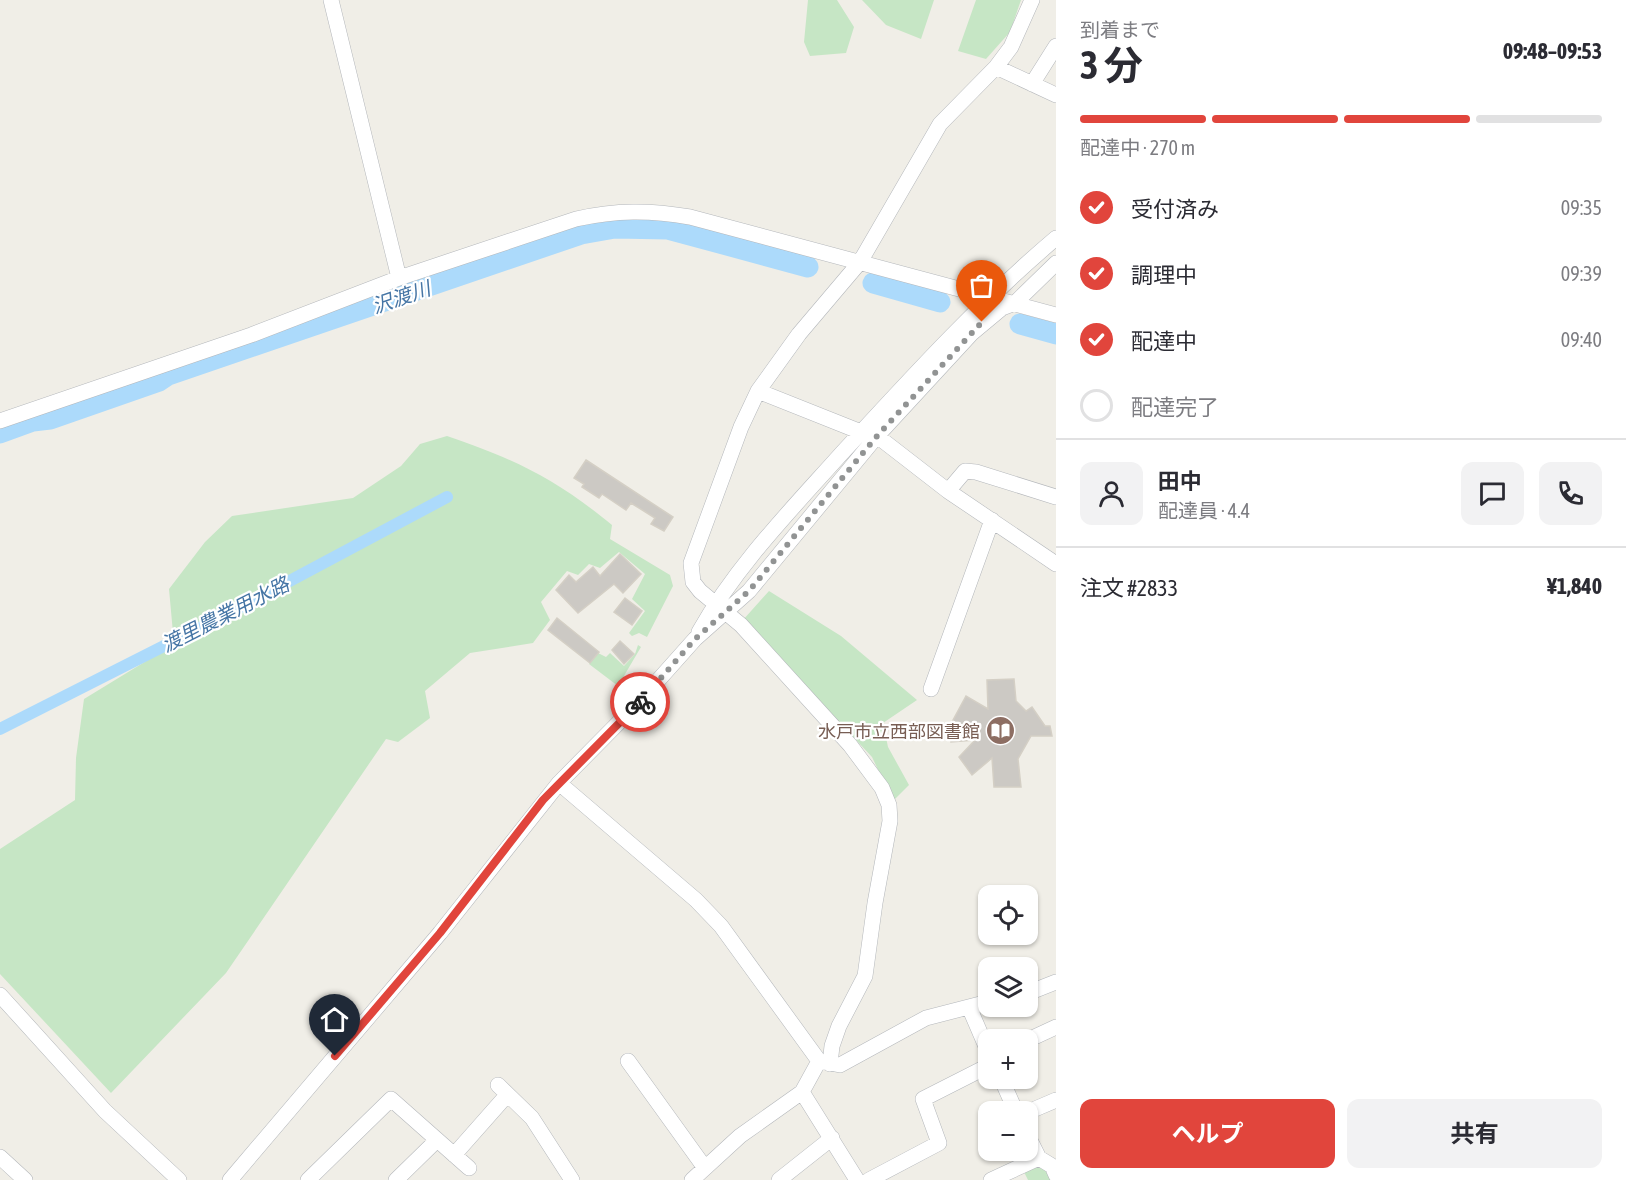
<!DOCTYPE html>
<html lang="ja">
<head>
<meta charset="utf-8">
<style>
	body { margin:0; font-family:"Asap Condensed","Noto Sans JP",sans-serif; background:#f2f2f3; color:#2b2b33; height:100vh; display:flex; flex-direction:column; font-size:22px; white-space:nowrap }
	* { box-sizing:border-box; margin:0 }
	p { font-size:20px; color:#7c7c81 }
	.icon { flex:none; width:33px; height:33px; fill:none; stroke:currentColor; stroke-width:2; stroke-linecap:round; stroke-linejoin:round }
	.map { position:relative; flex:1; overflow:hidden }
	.sheet { display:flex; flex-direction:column; background:#fff; width:570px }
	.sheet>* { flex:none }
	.buttons { position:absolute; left:978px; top:885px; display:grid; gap:12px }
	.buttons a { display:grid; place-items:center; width:60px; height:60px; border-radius:12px; background:#fff; box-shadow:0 2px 4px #0004; font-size:30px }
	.pin { position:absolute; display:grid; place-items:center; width:51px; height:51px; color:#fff; margin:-62px -26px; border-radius:50% 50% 50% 0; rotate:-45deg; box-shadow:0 0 6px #0007 }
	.pin .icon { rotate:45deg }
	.courier { position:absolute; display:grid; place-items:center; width:60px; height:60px; margin:-30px; border:4px solid #e1453c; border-radius:50%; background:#fff; color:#222; box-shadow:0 2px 8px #0007 }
	.overview em { font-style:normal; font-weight:700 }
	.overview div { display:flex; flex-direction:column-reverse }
	.overview { display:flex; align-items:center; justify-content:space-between; height:102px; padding:0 24px }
	h1 { font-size:39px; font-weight:700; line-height:45px }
	.bar { display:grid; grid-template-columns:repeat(4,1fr); gap:9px 6px; align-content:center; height:72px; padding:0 24px }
	.bar i { height:8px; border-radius:4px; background:#e1e1e2 }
	.bar .on { background:#e1453c }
	.bar p { grid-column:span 4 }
	.line { display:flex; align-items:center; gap:15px; padding:0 24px; border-top:2px solid #e1e1e2 }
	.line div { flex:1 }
	.round { display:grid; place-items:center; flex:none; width:63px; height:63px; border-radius:12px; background:#f2f2f3 }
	ol { padding:0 24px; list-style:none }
	li { display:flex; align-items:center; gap:18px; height:66px }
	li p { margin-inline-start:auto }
	li .icon { padding:6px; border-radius:50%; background:#e1453c; color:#fff; stroke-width:4 }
	li:last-child { color:#7c7c81 }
	li i { width:33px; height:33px; border:3px solid #e1e1e2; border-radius:50% }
	.action { display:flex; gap:12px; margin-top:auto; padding:12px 24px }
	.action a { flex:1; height:69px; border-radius:12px; background:#e1453c; color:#fff; font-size:24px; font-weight:700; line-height:69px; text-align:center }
	.action a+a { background:#f2f2f3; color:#2b2b33 }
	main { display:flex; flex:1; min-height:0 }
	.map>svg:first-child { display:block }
</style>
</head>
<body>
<main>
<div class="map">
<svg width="1056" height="1180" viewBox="0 0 1056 1180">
	<rect width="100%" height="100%" fill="#f0eee7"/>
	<path fill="#c6e6c5" d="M808,0H837L854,27L846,53L810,56L804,42Z
		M862,0H934L921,39L886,25Z
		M976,0H1021L1010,32L986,59L958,51Z
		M447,436C515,459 556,479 612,525L610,539L670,575L673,586L647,637L639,633L632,636L629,633L645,611L632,599L645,574L619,552L600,568L589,564L578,575L567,571L541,602L550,620L533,643L470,653L425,691L430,718L398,742L386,739L226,973L111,1093L0,974V849L75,800L76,758L84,699L174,644L169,589L205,542L232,516L353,498L401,466L420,444Z
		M769,591L841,636L917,700L883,723L888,747L909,785L893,801L872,757L743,620Z
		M638,645L641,647L618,686L589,664L598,653L606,657L610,653L624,666L635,654Z
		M1038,1165L1046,1169L1052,1180H1028L1024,1172Z"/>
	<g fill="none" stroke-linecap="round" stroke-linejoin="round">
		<path stroke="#acdafb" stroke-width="12" d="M0,729L241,607L447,497"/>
		<path stroke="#acdafb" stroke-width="21" d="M873,283L940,302
			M1020,324L1056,334
			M0,433L33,421L50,419L159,381L168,375L581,234L615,228L668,229L808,267"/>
	</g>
	<path fill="#ccc9c4" stroke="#d4cfc5" stroke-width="1.5" d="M586,460L673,517L664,531L651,524L655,518L631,503L626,510L602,494L599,498L582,487L584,484L574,478Z
		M620,554L641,574L623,593L614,584L578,613L556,590L569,575L576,582L593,567L600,576Z
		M625,598L642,611L632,625L614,612Z
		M557,618L599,652L590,663L548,630Z
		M620,641L634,654L624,664L612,650Z
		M1014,679L1016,701L1026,711L1032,707L1045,726H1050L1052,736H1031L1018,759L1021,787H994L992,758L972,775L959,757L975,740L951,742L952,722L966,696L988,709L987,680Z"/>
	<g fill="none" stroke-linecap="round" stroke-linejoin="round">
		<defs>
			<path id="minor" d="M331,0L399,278
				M996,67L1056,95
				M1032,84L1056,46
				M758,391L861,432
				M0,421L251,335L399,278L576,219C616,210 650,210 690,217L1056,315
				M877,436L948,491L1056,564
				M948,491L965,471L976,472L1056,497
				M699,632C736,566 791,510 841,454C910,379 978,304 1056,238
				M931,689L992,520
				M559,783L696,900L721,926L819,1061L840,1065L926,1018L988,1002
				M1028,993L1056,982
				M0,995L105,1111L179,1180
				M969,1007L988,1051
				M1028,1040L1056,1027
				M628,1061L705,1168
				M830,1064L832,1046L839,1026L865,976L875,903L890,821L889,805L882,788L850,745L741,625L700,591L693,582L691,563L741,427L758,391L799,334L860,262L940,124L996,67L1011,47L1032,0
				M1001,1078L1016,1112
				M498,1085L532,1118L572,1180
				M802,1092L857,1180
				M1028,1112L1056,1100
				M1028,1136L1039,1158L1052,1166L1056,1175
				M454,1155L507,1095
				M0,1157L25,1180
				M230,1180L440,933L559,783L638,703L695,639L749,591L877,436L972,333L1002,308L1015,303L1056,263
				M308,1180L391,1099L469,1168
				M396,1180L437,1140
				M692,1180L740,1136L802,1092L819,1061
				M779,1180L832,1138
				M869,1180L939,1143L923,1099L988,1066
				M991,1180L1039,1158"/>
		</defs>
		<use href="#minor" stroke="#b4b7bb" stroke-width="16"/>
		<use href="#minor" stroke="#fff" stroke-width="15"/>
	</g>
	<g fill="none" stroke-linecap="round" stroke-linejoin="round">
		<path stroke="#919393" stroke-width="6" stroke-dasharray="0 10.8" d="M640,702L695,639L749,591L877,436L982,322"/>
		<path stroke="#e1453c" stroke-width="8" d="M335,1056L440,933L543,800L640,702"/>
	</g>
	<defs>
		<symbol id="library-disc" viewBox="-11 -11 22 22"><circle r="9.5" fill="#8d6e63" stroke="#fff"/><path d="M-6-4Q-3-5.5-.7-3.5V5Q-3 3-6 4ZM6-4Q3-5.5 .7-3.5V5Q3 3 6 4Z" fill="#fff"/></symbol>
	</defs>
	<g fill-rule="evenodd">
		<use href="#library-disc" x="984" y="714" width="33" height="33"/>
	</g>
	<g text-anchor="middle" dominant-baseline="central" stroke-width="4.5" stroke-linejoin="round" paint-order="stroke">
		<g font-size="18" fill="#785e54" stroke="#fff" text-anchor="end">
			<text x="980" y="731">水戸市立西部図書館</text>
		</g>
		<g font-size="20" font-style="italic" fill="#4575a5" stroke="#fff">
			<text transform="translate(401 297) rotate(-19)">沢渡川</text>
			<text transform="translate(225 614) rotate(-27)">渡里農業用水路</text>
		</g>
	</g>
</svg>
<div class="buttons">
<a><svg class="icon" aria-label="locate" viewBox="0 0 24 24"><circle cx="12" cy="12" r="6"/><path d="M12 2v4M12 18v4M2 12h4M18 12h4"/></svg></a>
<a><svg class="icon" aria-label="layers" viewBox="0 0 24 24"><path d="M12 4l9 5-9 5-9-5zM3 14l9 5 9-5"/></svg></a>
<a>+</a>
<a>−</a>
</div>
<div class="pin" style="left:982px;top:322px;background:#ea580c"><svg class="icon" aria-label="bag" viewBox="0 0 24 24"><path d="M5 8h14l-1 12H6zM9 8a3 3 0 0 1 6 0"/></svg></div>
<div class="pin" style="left:335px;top:1056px;background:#1f2937"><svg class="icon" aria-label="home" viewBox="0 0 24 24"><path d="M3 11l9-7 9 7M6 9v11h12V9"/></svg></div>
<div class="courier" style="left:640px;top:702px"><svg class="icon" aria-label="bike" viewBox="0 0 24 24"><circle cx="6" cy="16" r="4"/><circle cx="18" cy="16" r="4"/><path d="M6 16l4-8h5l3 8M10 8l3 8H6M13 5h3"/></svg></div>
</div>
<section class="sheet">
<div class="overview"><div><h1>3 分</h1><p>到着まで</p></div><em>09:48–09:53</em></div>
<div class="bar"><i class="on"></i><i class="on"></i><i class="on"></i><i></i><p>配達中 · 270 m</p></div>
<ol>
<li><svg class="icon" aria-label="check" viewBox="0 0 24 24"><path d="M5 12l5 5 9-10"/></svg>受付済み<p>09:35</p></li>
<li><svg class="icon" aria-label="check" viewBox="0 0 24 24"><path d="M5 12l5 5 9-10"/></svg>調理中<p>09:39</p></li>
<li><svg class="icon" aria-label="check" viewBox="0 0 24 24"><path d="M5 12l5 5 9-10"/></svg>配達中<p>09:40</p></li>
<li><i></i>配達完了</li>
</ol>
<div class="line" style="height:108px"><a class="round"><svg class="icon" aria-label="person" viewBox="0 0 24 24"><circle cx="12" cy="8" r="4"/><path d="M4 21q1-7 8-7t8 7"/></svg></a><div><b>田中</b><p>配達員 · 4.4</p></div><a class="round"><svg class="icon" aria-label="chat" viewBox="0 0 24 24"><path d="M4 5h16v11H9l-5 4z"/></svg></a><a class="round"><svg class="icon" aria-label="phone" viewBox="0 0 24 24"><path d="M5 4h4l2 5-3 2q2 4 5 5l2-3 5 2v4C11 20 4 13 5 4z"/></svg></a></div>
<div class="line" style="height:78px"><div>注文 #2833</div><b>¥1,840</b></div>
<div class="action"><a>ヘルプ</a><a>共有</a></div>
</section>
</main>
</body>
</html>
